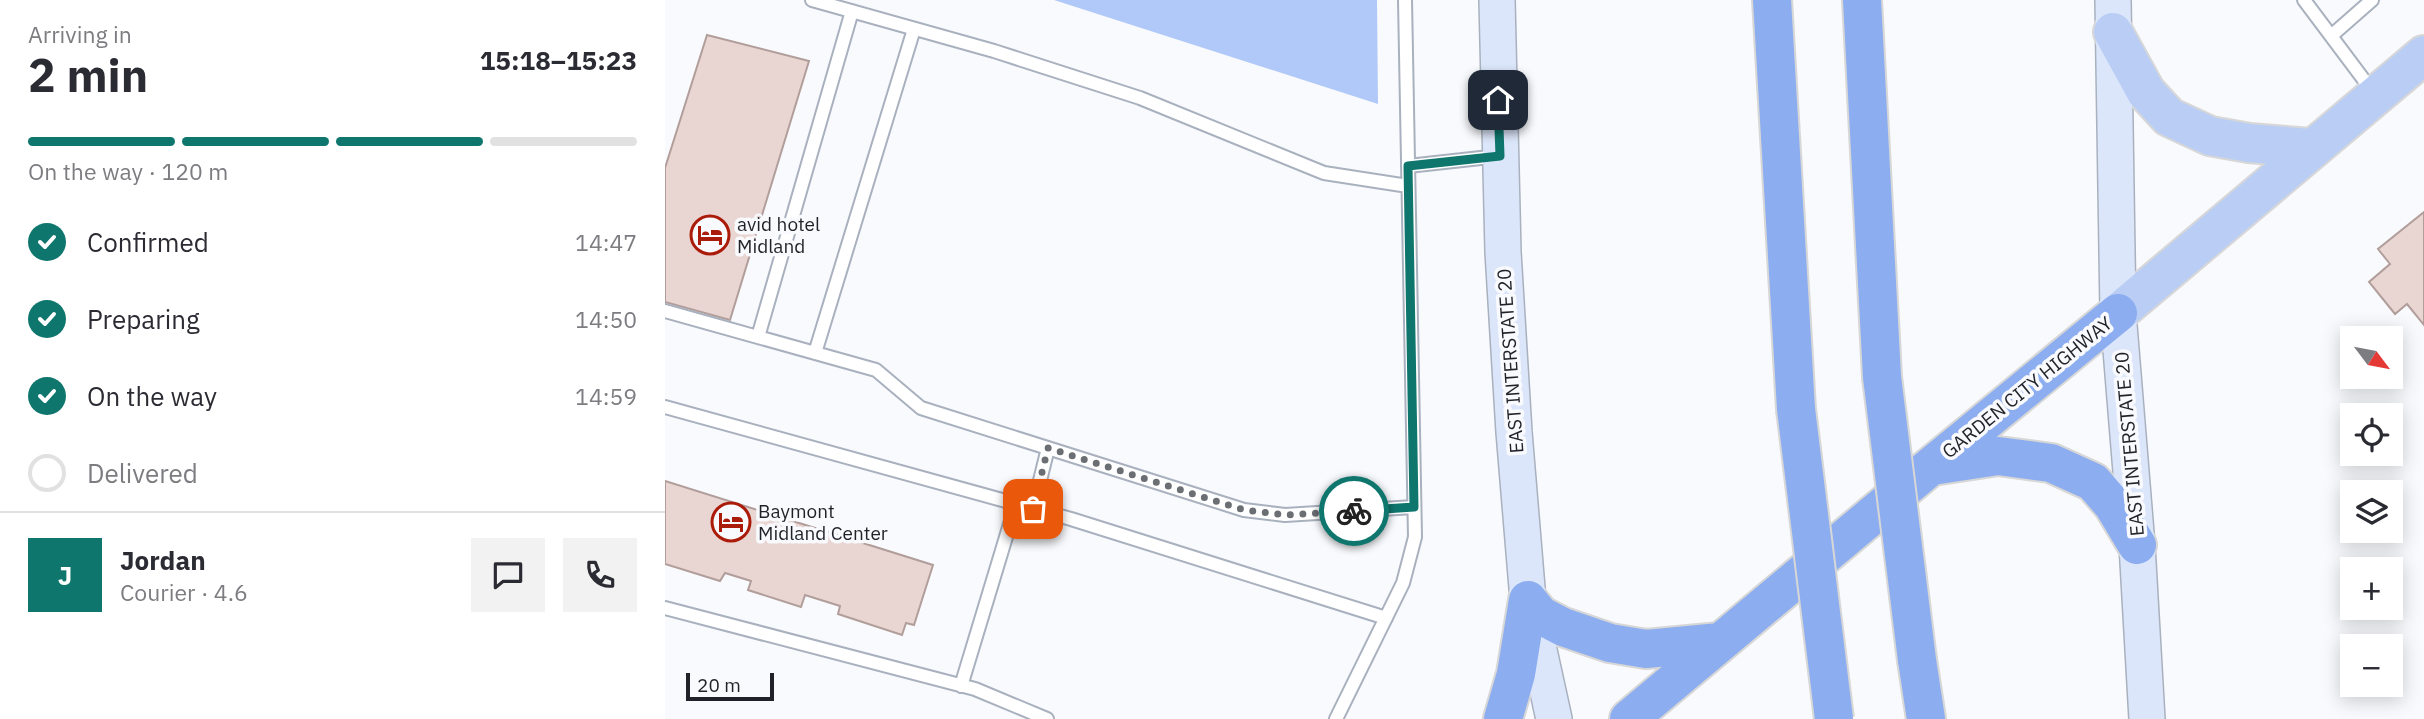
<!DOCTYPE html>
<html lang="en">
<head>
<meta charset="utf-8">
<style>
	body { margin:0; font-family:"IBM Plex Sans",sans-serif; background:#f2f2f3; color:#2b2b33; height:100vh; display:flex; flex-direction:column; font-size:26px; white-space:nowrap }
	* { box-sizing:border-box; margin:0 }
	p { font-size:23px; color:#7c7c81 }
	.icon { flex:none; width:38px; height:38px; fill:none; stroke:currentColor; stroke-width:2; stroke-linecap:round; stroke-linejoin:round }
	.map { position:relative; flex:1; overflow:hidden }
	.side { display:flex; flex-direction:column; background:#fff; width:665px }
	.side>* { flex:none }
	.needle { width:46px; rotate:122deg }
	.fabs { position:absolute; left:1675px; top:326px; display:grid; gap:14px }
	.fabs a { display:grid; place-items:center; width:63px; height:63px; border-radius:0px; background:#fff; box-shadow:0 4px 18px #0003; font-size:35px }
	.scale { position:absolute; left:21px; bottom:18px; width:88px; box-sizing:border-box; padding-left:7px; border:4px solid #1f2228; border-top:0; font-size:19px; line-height:24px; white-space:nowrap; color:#1f2228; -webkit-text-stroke:5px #f9fafd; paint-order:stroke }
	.pin { position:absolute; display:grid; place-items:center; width:60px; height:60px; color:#fff; margin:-30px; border-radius:14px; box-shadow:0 4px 10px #0006 }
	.courier { position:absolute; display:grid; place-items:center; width:70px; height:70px; margin:-35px; border:5px solid #0f766e; border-radius:50%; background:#fff; color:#222; box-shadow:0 2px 9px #0007 }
	.head em { font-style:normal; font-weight:800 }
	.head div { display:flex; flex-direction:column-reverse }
	.head { display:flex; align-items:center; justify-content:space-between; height:119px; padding:0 28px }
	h1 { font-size:46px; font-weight:800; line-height:52px }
	.bar { display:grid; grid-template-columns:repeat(4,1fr); gap:10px 7px; align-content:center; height:84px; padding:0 28px }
	.bar i { height:9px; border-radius:5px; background:#e1e1e2 }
	.bar .active { background:#0f766e }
	.bar p { grid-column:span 4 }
	.line { display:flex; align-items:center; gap:18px; padding:0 28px; border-top:2px solid #e1e1e2 }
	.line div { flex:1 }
	.round { display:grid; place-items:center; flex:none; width:74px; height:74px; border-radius:0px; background:#f2f2f3 }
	ol { padding:0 28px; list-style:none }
	li { display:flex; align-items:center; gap:21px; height:77px }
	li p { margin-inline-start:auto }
	li .icon { padding:7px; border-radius:50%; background:#0f766e; color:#fff; stroke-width:4 }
	li:last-child { color:#7c7c81 }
	li i { width:38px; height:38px; border:4px solid #e1e1e2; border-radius:50% }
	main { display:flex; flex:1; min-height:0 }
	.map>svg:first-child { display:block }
</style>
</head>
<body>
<main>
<section class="side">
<div class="head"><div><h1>2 min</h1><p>Arriving in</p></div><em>15:18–15:23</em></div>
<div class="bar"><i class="active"></i><i class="active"></i><i class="active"></i><i></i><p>On the way · 120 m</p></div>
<ol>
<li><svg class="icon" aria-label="check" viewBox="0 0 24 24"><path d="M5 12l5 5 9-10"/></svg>Confirmed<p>14:47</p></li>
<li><svg class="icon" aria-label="check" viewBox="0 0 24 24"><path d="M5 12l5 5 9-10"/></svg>Preparing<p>14:50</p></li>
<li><svg class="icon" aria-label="check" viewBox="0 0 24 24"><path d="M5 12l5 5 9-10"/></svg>On the way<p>14:59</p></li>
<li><i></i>Delivered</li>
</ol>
<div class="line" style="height:126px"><b class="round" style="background:#0f766e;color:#fff">J</b><div><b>Jordan</b><p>Courier · 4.6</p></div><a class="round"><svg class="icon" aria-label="chat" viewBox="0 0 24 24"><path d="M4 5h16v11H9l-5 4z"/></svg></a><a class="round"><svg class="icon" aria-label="phone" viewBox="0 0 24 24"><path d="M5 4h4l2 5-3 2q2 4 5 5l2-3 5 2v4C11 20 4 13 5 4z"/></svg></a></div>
</section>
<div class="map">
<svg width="1759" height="719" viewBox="0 0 1759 719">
	<rect width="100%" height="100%" fill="#f9fafd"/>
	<path fill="#b1c9f8" d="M389,0H712L713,104Z"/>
	<path fill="#e9d6d2" stroke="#b19e9b" stroke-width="2" d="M42,35L144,61L65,320L0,302V168Z
		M1759,212V325L1742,304L1730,314L1704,282L1725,264L1713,249Z
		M0,481L268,565L249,625L241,623L237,635L173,614L175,606L140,595L136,607L83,590L86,581L60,573L55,581L0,564Z"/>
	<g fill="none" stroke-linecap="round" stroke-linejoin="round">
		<defs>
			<path id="lane" d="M147,0L329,51L475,98L659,173L743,186
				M1639,0L1708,92
				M1666,36L1707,0
				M743,166L834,156
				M0,311L211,370L256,408L579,510L620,515L749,507
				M93,337L187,11
				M150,353L249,29
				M0,407L406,519L721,618
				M368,509L383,448
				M0,608L310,689L382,719
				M296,686L351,504
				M671,719L738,583L750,537L740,0"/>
			<path id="secondary" d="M832,0L838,252L849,432L863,600L889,719
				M1448,0L1453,313L1472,545L1482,719"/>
			<path id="primary" d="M1448,32L1481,92L1504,117L1545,136L1584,143L1646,148
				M1453,313L1759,55"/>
			<path id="highway" d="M1107,0L1131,409
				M1197,0L1217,377
				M1267,466L1333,456L1386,463L1428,482L1448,505L1472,545
				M863,600L875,615L898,627L945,643L981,649L1055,642
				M1252,660L1261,719
				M838,719L851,674L863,600
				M964,719L1265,467L1453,313"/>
		</defs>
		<use href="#lane" stroke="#a9b1bf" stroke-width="16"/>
		<use href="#secondary" stroke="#a9b1bf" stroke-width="38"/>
		<use href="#primary" stroke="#d7d7d8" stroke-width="42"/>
		<use href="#highway" stroke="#d7d7d8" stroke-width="42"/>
		<use href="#lane" stroke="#fff" stroke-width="12"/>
		<use href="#secondary" stroke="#dce6fa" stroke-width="35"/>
		<use href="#primary" stroke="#bacef5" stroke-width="38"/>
		<use href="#highway" stroke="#8cadef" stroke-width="38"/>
		<defs>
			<path id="highway-bridge" d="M1217,377L1252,660
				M1131,409L1169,719"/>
		</defs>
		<use href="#highway-bridge" stroke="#d7d7d8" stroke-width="42" stroke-linecap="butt"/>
		<use href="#highway-bridge" stroke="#8cadef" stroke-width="38"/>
	</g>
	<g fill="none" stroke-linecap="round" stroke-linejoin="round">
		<path stroke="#6b6e73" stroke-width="7" stroke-dasharray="0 12.6" d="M368,509L383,448L579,510L620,515L689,511"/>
		<path stroke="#0f766e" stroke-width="9" d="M689,511L749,507L743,166L835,156L833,100"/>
	</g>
	<defs>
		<symbol id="hotel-ring" viewBox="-11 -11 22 22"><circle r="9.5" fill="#f9fafd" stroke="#ab1b09" stroke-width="1.5"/><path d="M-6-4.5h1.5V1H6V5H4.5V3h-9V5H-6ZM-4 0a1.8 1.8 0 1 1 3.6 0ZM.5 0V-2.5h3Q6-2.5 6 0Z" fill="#ab1b09"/></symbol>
	</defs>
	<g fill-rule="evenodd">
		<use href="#hotel-ring" x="23" y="213" width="44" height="44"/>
		<use href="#hotel-ring" x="44" y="500" width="44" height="44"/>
	</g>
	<g text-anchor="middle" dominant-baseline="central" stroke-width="7" stroke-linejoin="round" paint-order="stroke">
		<g font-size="19" fill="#1f2228" stroke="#f9fafd" text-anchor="start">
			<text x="72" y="224">avid hotel<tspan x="72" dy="22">Midland</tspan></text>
			<text x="93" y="511">Baymont<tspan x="93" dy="22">Midland Center</tspan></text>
		</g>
		<g font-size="19" fill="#1f2228" stroke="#f9fafd">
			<text transform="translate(845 361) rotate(-94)">EAST INTERSTATE 20</text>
			<text transform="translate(1362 387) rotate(-39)">GARDEN CITY HIGHWAY</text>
			<text transform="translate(1464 444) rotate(-95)">EAST INTERSTATE 20</text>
		</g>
	</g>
</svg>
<div class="fabs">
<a><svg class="needle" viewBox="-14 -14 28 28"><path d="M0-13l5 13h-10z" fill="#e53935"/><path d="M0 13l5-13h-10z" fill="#7c7c81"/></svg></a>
<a><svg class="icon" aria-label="locate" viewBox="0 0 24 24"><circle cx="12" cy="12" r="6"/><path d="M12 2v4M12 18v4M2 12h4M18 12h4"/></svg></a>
<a><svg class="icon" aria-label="layers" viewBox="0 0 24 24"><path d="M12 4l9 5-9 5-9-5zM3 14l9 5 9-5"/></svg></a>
<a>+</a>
<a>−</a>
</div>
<div class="scale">20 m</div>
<div class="pin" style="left:368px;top:509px;background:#ea580c"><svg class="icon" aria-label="bag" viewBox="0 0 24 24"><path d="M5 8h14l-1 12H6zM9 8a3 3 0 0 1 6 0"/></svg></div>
<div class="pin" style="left:833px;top:100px;background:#1f2937"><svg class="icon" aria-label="home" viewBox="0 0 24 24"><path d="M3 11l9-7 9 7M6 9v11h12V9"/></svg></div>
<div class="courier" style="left:689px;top:511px"><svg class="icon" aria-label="bike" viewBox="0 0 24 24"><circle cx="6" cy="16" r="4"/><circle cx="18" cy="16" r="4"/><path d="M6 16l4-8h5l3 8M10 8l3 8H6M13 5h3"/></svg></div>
</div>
</main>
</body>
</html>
